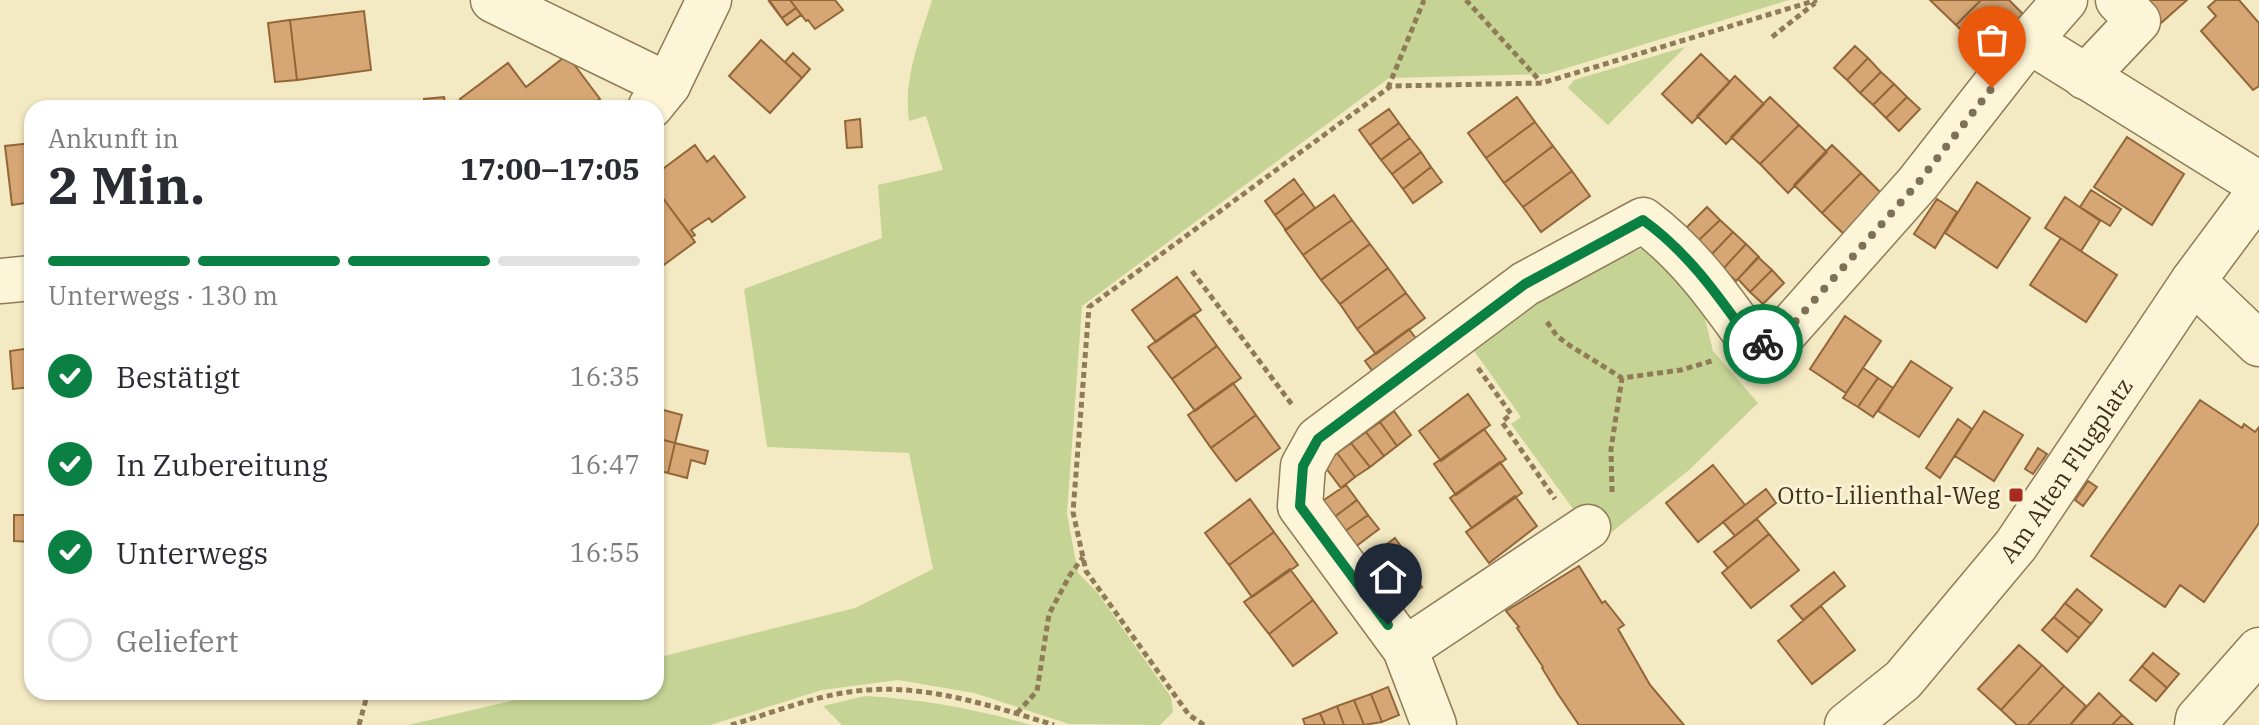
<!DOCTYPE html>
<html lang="de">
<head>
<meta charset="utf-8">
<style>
	body { margin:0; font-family:"IBM Plex Serif",serif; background:#f7f7f7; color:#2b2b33; height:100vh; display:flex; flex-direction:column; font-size:30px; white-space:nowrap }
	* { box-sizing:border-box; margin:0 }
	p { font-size:26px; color:#7c7c81 }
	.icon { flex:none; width:44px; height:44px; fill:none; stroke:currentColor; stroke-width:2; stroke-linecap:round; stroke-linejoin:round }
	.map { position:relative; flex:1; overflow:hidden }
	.drawer { position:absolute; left:24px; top:100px; width:640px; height:600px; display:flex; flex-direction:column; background:#fff; border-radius:24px; box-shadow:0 2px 6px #0004 }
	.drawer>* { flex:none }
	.pin { position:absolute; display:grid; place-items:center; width:68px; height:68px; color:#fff; margin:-82px -34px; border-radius:50% 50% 50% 0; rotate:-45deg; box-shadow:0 0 8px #0007 }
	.pin .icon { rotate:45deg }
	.courier { position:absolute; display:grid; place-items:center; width:80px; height:80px; margin:-40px; border:6px solid #0b8043; border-radius:50%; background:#fff; color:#222; box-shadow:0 2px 10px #0007 }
	.summary em { font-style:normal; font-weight:700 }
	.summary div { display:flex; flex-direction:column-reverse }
	.summary { display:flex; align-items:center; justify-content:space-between; height:136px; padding:0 24px }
	h1 { font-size:52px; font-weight:700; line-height:60px }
	.bar { display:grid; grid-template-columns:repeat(4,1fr); gap:12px 8px; align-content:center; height:96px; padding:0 24px }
	.bar i { height:10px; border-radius:6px; background:#e1e1e2 }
	.bar .on { background:#0b8043 }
	.bar p { grid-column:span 4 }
	ol { padding:0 24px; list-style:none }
	li { display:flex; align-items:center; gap:24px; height:88px }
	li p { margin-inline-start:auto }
	li .icon { padding:8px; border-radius:50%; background:#0b8043; color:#fff; stroke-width:4 }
	li:last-child { color:#7c7c81 }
	li i { width:44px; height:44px; border:4px solid #e1e1e2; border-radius:50% }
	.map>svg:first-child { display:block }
</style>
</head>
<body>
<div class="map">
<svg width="2259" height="725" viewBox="0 0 2259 725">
	<rect width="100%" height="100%" fill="#f3eac3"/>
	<path fill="#c5d395" d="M932,0H1789L1547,74L1389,78L1082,306L1067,514L1078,573L1097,592L1171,697L1173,712L1160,725L1069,724L974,693L898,680L822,690L710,725H408L549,692H656V658L855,608L933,569L909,453L767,447L744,289L882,238L878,185L943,170L926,116L909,121C903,79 920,39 932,0Z
		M1685,47L1608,125L1568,88L1574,80Z
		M1648,247L1699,294L1713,351L1758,403L1689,470L1598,543L1511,424L1521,417L1470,345L1524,302L1609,260Z
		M865,696C921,699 977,709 1031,725H842L823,706Z"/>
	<path fill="#d6a774" stroke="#936639" stroke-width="2" d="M768,0L782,18L796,8L801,15L787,25Z
		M769,0H790L796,8L782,18Z
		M790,0H835L843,10L815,29L808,20L806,21Z
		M1930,0H1981L1956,25Z
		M1981,0H2009L2023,14L1985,53L1956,25Z
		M2140,0H2187L2161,23Z
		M2216,0H2239L2259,23V86L2253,90L2201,31L2216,16L2208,7Z
		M364,11L371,70L297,80L290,20Z
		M290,20L297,80L275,82L268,23Z
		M761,40L802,78L770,113L729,76Z
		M1855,46L1868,58L1847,80L1834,68Z
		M793,53L810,69L802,78L785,62Z
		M1701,54L1730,82L1692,123L1662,94Z
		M567,55L600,99L587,108H466L460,99L508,63L526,87Z
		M1868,58L1881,72L1860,93L1847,80Z
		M1881,72L1894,84L1873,105L1860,93Z
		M1735,76L1764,104L1726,144L1697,116Z
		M1894,84L1907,97L1886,118L1873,105Z
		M444,97L446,108H426L424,99Z
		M1517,97L1535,122L1486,158L1468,133Z
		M1770,97L1799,125L1760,164L1731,137Z
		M1907,97L1920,109L1899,131L1886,118Z
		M1389,109L1399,123L1370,145L1359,130Z
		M860,119L862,147L847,148L845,121Z
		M1535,122L1553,146L1504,183L1486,158Z
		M1399,123L1410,138L1381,160L1370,145Z
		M1799,125L1827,152L1788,193L1760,164Z
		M2127,137L2184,174L2152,225L2094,187Z
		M1410,138L1421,152L1392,174L1381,160Z
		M32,143V202L12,205L5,146Z
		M695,145L707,162L714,156L745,197L712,222L709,218L691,230L695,235L692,237L656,189V174Z
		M1832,145L1861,173L1822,213L1794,185Z
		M1553,146L1572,171L1523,207L1504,183Z
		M1421,152L1431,167L1403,189L1392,174Z
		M1431,167L1442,182L1413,203L1403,189Z
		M1572,171L1590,196L1541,232L1523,207Z
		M1861,173L1890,202L1851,241L1822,213Z
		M1294,179L1304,193L1275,215L1265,201Z
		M1977,182L2030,218L1997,268L1945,233Z
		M657,190L695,242L657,270L656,268Z
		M2091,190L2121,209L2110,226L2080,207Z
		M1304,193L1315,208L1286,230L1275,215Z
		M1334,195L1352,220L1303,255L1285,230Z
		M2065,197L2100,221L2081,251L2045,228Z
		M1937,199L1957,212L1935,248L1914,234Z
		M1707,207L1720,220L1698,241L1686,228Z
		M1352,220L1370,244L1321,280L1303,255Z
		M1720,220L1733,232L1712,254L1698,241Z
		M1733,232L1746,244L1723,269L1710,256Z
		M2061,238L2117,275L2086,322L2030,285Z
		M1370,244L1388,268L1340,304L1321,280Z
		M1746,244L1759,257L1736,281L1723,269Z
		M1758,257L1772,270L1750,292L1738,279Z
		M1388,268L1406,293L1357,329L1340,304Z
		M1772,270L1784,283L1763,304L1750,292Z
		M1177,277L1201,310L1156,342L1132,310Z
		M1406,293L1425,318L1376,354L1357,329Z
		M1194,314L1217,346L1172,379L1148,347Z
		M1845,316L1881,341L1846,393L1810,369Z
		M1409,329L1420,344L1376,376L1365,361Z
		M1217,346L1241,378L1195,411L1172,379Z
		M32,348V387L13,389L10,351Z
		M1911,361L1952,388L1919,437L1878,411Z
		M1863,368L1878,378L1858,407L1843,398Z
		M1878,378L1893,388L1873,417L1858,407Z
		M1233,383L1256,415L1211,448L1188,415Z
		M1468,394L1490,425L1441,461L1419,431Z
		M2200,400L2242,428L2244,424L2255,432L2259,427V523L2204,602L2180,585L2165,607L2091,556Z
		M656,408L682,415L675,443L656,438Z
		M1394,411L1411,435L1397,446L1380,422Z
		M1984,411L2023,435L1994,481L1955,456Z
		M1256,415L1280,448L1236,481L1211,448Z
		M1958,419L1972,429L1940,478L1926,468Z
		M1380,422L1397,446L1384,456L1366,432Z
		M1484,429L1506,459L1456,495L1434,464Z
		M1366,432L1384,456L1370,467L1351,443Z
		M656,438L675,443L668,473L656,470Z
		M675,443L708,451L705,464L691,460L687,478L668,473Z
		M1351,443L1370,467L1355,477L1337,453Z
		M2038,448L2047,454L2033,474L2025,469Z
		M1337,453L1355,477L1341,488L1323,464Z
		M1500,462L1522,493L1472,528L1450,498Z
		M1713,465L1745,505L1698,542L1666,503Z
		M2088,481L2097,487L2083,506L2075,500Z
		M1346,485L1357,500L1333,518L1321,502Z
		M1766,489L1776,503L1735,536L1723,522Z
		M1515,496L1537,526L1489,563L1466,532Z
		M1250,499L1274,532L1229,565L1205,533Z
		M1357,500L1368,515L1344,532L1333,518Z
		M14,515H32V542L14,541Z
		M1368,515L1379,529L1355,547L1344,532Z
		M1757,519L1769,534L1728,568L1714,552Z
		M1274,532L1298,565L1252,597L1229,565Z
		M1769,534L1799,570L1751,608L1722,573Z
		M1395,538L1417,569L1387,591L1365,561Z
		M1579,566L1602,603L1605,601L1624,625L1618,629L1650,685L1684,725H1579L1558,694L1542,668L1543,667L1517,628L1519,627L1506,611Z
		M1290,569L1313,600L1269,634L1244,602Z
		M1834,572L1845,586L1803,620L1791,606Z
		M1411,573L1422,587L1398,606L1387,591Z
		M2077,589L2102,610L2091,624L2065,603Z
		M1313,600L1337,633L1293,666L1269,634Z
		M2065,603L2091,624L2079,638L2054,617Z
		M1821,606L1855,650L1812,684L1778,641Z
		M2054,617L2079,638L2067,652L2042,630Z
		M2019,645L2042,665L2001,710L1978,689Z
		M2153,653L2179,674L2167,688L2142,666Z
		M2042,665L2064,686L2028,725H2017L2001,710Z
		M2142,666L2167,688L2156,701L2130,680Z
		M2064,686L2086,706L2070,725H2028Z
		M1388,687L1399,715L1382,722L1371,694Z
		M2099,693L2122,715L2112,725H2070Z
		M1371,694L1382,722L1364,725L1354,700Z
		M1354,700L1364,725H1344L1337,706Z
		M1337,706L1344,725H1325L1320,713Z
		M1320,713L1325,725H1305L1303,719Z
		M2122,715L2133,725H2112Z"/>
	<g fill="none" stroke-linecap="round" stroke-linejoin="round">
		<defs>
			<g id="minor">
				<path d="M493,0L668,85"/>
				<path d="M2029,41L2259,184"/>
				<path d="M2085,77L2138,21L2118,0"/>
				<path d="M651,106L668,85L709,0"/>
				<path d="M0,281L32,278"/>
				<path d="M2193,281L2259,344"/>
				<path d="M1405,649L1588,527"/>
				<path d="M1434,725L1405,649L1300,506L1303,466L1318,439L1525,284L1643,220C1689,254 1719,297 1752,343L1774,345L1918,183L2029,41L2065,0"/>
				<path id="s1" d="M1847,725L1903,680L2016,545L2193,281L2259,192"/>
				<path d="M2197,725L2198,719L2259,650"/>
			</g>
		</defs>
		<use href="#minor" stroke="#907b57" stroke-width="47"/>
		<path stroke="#907b57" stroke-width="5" stroke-dasharray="6 4" stroke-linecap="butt" d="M1466,0L1541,82
			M1772,37L1815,3
			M1388,88L1424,0
			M1192,271L1293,406
			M1547,322L1557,336L1569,345L1622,378L1681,370L1715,360
			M1478,368L1511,414L1502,422L1555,499
			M1612,492L1611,449L1622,378
			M1017,713L1037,691L1049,614L1070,575L1083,557
			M359,725L368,692
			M731,725C775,712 821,693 867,690C929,685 996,707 1054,725
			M1204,725L1189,715L1086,571L1073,512L1089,307L1391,86L1542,83L1817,0"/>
		<use href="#minor" stroke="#fdf5d7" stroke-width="44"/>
	</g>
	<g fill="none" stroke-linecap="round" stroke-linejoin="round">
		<path stroke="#7d7157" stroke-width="8" stroke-dasharray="0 14.4" d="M1763,344L1774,345L1794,323L1918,183L1992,88"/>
		<path stroke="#0b8043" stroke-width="10" d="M1388,625L1300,506L1303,466L1318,439L1525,284L1643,220C1689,253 1719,297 1752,343L1763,344"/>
	</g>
	<rect fill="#a72c1f" stroke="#faf3d3" stroke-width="3" x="2008" y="487" width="16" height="16" rx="4"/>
	<g text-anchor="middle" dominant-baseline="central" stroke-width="6" stroke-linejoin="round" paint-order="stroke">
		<g font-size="24" fill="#3e301d" stroke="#faf3d3">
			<text stroke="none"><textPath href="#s1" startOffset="338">Am Alten Flugplatz</textPath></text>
		</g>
		<g font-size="24" fill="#3e301d" stroke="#faf3d3" text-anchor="end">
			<text x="2000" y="495">Otto-Lilienthal-Weg</text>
		</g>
	</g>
</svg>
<div class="pin" style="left:1992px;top:88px;background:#ea580c"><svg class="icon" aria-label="bag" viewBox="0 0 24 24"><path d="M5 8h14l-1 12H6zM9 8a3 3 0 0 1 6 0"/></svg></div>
<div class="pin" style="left:1388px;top:625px;background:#1f2937"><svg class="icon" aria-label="home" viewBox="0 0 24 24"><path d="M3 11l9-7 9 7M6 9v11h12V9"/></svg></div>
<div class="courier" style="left:1763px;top:344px"><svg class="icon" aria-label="bike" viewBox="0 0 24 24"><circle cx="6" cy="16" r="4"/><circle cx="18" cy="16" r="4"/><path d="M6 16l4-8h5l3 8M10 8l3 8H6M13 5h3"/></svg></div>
<section class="drawer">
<div class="summary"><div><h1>2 Min.</h1><p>Ankunft in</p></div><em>17:00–17:05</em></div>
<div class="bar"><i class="on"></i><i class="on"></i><i class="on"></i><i></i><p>Unterwegs · 130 m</p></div>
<ol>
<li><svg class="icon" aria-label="check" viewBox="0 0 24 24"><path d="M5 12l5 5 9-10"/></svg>Bestätigt<p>16:35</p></li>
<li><svg class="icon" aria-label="check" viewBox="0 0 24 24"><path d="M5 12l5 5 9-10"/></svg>In Zubereitung<p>16:47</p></li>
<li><svg class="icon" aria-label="check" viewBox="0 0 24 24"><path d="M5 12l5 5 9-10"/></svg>Unterwegs<p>16:55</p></li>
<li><i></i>Geliefert</li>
</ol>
</section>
</div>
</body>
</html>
